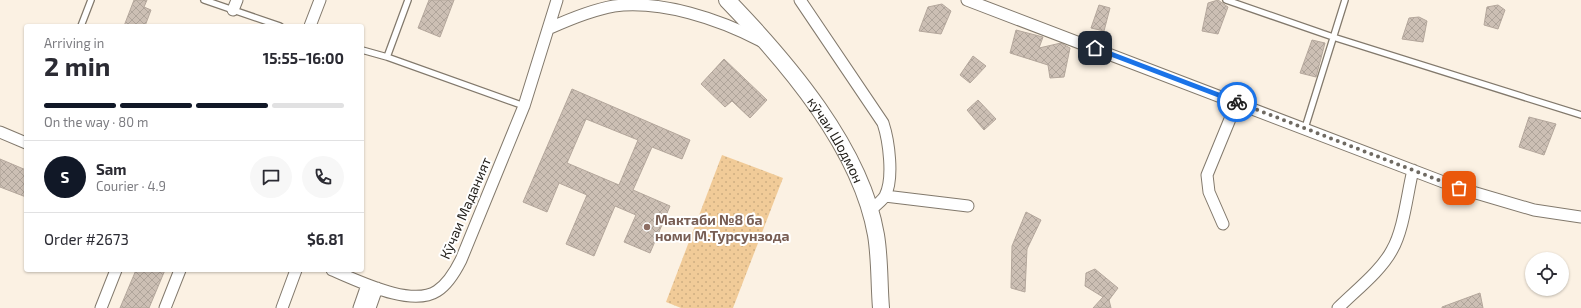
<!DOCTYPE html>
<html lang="en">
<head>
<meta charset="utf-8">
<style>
	body { margin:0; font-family:"Exo 2",sans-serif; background:#f7f7f7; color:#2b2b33; height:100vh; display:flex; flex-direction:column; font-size:15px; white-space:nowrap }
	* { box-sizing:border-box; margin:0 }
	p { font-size:13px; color:#7c7c81 }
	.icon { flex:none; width:22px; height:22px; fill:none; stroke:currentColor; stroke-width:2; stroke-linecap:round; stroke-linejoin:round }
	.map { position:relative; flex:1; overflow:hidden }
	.side { position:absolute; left:24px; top:24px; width:340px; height:248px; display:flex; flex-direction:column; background:#fff; border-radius:4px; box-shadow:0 1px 3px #0004 }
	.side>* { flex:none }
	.buttons { position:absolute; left:1525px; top:252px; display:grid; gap:8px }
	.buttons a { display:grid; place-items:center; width:44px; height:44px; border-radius:50%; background:#fff; box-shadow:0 1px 3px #0004; font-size:20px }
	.pin { position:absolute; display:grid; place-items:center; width:34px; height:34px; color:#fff; margin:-17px; border-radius:8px; box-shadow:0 2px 6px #0006 }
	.courier { position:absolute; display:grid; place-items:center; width:40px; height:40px; margin:-20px; border:3px solid #1a73e8; border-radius:50%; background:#fff; color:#222; box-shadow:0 1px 5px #0007 }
	.summary em { font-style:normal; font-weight:700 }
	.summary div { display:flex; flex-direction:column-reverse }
	.summary { display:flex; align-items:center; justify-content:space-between; height:68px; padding:0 20px }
	h1 { font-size:26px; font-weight:700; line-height:30px }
	.bar { display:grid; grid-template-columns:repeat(4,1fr); gap:6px 4px; align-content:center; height:48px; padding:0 20px }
	.bar i { height:5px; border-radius:3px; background:#e1e1e2 }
	.bar .selected { background:#111827 }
	.bar p { grid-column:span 4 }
	.line { display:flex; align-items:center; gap:10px; padding:0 20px; border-top:1px solid #e1e1e2 }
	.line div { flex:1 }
	.round { display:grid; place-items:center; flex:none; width:42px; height:42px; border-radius:21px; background:#f7f7f7 }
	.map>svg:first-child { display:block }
</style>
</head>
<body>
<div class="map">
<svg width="1581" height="308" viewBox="0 0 1581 308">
	<defs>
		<pattern id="grass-dots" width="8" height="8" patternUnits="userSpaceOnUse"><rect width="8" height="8" fill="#f1cb98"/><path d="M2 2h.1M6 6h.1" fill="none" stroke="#ceae82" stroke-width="1.8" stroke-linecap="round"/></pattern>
		<pattern id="building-cross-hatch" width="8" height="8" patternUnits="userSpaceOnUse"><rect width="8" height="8" fill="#ccbfb4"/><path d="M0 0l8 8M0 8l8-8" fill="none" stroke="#afa49a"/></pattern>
	</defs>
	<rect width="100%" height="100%" fill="#fbf1e3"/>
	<path fill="url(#grass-dots)" d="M722,155L783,178L733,308H681L666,302Z"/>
	<path fill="url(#building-cross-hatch)" stroke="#b4a79c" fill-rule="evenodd" d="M134,0H147L144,7L151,10L145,26H124Z
		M429,0H454L440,37L418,28Z
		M1218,0L1228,7L1218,34L1202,31L1208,3Z
		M942,4L951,11L941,34L919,31L928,7Z
		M1099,5L1110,8L1104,31L1091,28Z
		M1498,5L1505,10L1498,29L1484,25L1487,7Z
		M1419,17L1427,21L1423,42L1402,39L1409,18Z
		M1016,30L1043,37L1039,48L1061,43L1070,48L1064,77L1050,78L1048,65L1010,53Z
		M1312,40L1325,43L1316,77L1300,73Z
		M973,56L986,66L970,83L960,75Z
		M724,59L767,100L750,118L732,101L725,107L701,84Z
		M572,89L690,140L682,159L652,147L633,190L670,206L650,253L624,242L636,215L615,206L594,256L566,244L587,195L559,183L547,212L523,202ZM586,119L638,140L619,185L567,163Z
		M978,100L996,119L984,130L967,110Z
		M1529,117L1556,124L1544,155L1519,147Z
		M0,159L26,170V197L0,187Z
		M1026,212L1041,220L1027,249L1025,292L1011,288L1012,246Z
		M1095,269L1118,288L1109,300L1111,308H1093L1103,297L1085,286L1086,273Z
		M136,270H165L149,308H120Z
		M1480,293L1483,308H1442V307Z"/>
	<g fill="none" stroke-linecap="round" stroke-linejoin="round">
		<defs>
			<path id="lane" d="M204,0L280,26
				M1226,0L1333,37L1581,115
				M81,26L91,0
				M362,50L387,57L524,106
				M387,57L408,0
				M1305,128L1345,0"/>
			<path id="street" d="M800,0L883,123C889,141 894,179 885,196C882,201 874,207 869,211
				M967,0L1459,188L1534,210L1581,217
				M233,10L237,0
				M310,26L320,0
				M550,28C570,19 591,10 614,6C662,0 719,19 761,41
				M0,132L26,143
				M885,196L968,206
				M1223,224L1209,192L1207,175L1237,102
				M332,270C357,280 411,308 437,291C448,284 455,272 461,260L524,106L557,0
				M101,308L116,270
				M165,308L180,270
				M282,308L296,270
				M359,308L367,285
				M370,308L377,288
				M1338,308C1355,291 1381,271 1392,250C1404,229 1407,194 1413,170"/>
			<g id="secondary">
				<path id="s1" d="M727,0C787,62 861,148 876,235C880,259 879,284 881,308"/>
			</g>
		</defs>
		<use href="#lane" stroke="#82796c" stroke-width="8"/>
		<use href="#street" stroke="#82796c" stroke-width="13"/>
		<use href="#secondary" stroke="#82796c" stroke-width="18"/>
		<use href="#lane" stroke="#fff" stroke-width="5.5"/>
		<use href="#street" stroke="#fff" stroke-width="11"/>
		<use href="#secondary" stroke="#fff" stroke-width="16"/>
	</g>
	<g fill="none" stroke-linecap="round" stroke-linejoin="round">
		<path stroke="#6f6a62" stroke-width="4" stroke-dasharray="0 7.2" d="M1237,102L1459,188"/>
		<path stroke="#1a73e8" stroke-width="5" d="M1095,48L1237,102"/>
	</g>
	<circle fill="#8d6e63" stroke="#fff" stroke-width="1.5" cx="647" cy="227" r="4"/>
	<g text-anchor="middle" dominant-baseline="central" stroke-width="4" stroke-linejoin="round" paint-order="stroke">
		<g font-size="14" fill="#24211c" stroke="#fff">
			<text stroke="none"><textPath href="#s1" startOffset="178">кӯчаи Шодмон</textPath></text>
			<text transform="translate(465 208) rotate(-67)">Кӯчаи Маданият</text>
		</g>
		<g font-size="14" font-weight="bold" fill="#785e54" stroke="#fff" text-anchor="start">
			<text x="655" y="219">Мактаби №8 ба<tspan x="655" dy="16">номи М.Турсунзода</tspan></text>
		</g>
	</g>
</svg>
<div class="buttons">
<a><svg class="icon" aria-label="locate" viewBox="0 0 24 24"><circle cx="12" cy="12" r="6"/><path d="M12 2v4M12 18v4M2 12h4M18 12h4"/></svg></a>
</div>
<div class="pin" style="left:1459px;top:188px;background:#ea580c"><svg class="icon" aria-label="bag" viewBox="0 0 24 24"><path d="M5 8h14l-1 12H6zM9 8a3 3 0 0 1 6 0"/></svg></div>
<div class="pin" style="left:1095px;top:48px;background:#1f2937"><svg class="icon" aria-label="home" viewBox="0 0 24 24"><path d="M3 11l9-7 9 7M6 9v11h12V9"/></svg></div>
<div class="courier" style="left:1237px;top:102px"><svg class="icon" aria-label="bike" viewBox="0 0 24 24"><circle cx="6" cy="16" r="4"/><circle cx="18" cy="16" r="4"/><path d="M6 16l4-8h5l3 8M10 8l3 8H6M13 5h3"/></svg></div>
<section class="side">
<div class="summary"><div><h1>2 min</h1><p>Arriving in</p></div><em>15:55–16:00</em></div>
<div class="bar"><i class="selected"></i><i class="selected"></i><i class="selected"></i><i></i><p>On the way · 80 m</p></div>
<div class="line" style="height:72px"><b class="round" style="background:#111827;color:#fff">S</b><div><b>Sam</b><p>Courier · 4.9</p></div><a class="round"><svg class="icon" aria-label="chat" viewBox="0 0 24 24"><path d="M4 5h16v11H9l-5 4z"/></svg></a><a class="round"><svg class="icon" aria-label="phone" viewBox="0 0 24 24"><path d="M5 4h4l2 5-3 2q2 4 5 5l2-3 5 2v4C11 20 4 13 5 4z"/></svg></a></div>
<div class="line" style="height:52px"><div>Order #2673</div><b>$6.81</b></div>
</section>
</div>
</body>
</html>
